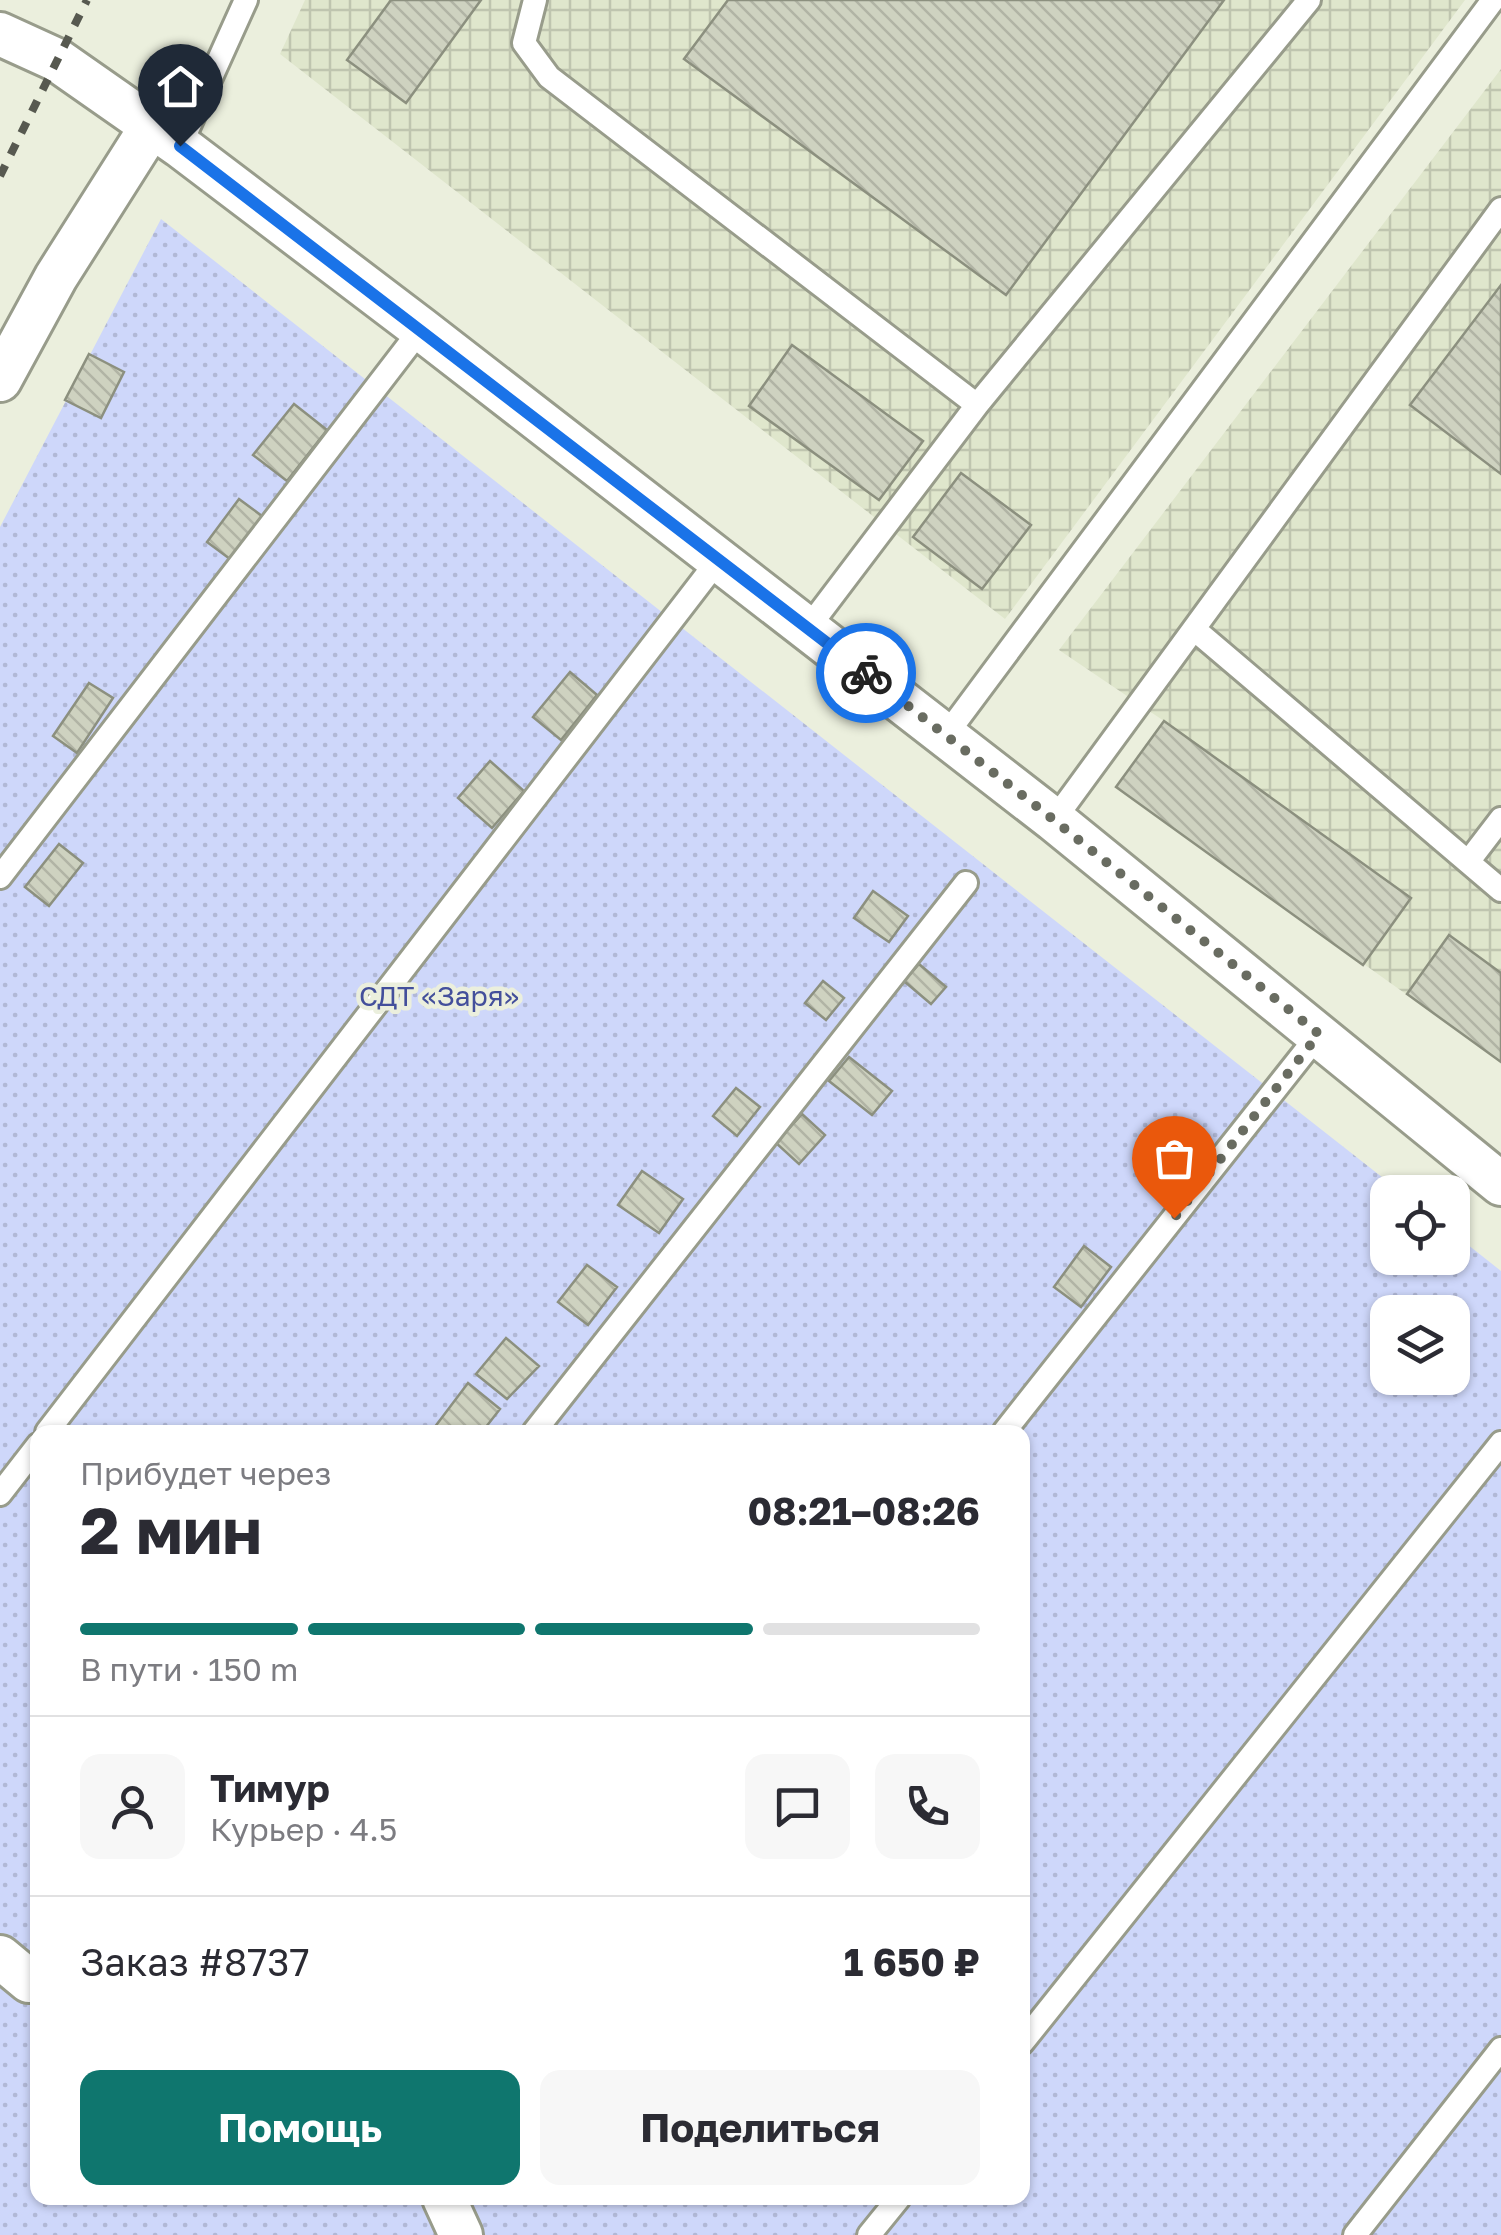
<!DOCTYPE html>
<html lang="ru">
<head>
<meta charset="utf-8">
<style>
	body { margin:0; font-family:"Golos Text",sans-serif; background:#f7f7f7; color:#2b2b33; height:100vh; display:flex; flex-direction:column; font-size:38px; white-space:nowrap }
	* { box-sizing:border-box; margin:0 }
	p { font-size:32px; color:#7c7c81 }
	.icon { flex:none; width:55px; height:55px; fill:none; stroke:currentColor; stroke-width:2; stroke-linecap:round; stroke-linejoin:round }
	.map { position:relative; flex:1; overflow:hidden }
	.drawer { position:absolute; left:30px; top:1425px; width:1000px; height:780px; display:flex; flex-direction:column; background:#fff; border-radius:20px; box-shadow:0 2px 8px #0004 }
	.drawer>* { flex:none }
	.tools { position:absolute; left:1370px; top:1175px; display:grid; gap:20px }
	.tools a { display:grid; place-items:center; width:100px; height:100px; border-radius:20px; background:#fff; box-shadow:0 2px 8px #0004; font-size:50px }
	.pin { position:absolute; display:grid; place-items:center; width:85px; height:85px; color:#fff; margin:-102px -42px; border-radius:50% 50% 50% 0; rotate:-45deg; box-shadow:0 0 10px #0007 }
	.pin .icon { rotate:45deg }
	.courier { position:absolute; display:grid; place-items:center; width:100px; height:100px; margin:-50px; border:8px solid #1a73e8; border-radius:50%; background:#fff; color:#222; box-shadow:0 2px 12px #0007 }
	.headline em { font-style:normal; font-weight:700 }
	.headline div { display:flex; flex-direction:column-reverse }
	.headline { display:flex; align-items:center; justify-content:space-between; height:170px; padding:0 50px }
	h1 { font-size:65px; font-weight:700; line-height:75px }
	.bar { display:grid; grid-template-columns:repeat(4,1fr); gap:15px 10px; align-content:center; height:120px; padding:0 50px }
	.bar i { height:12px; border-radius:8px; background:#e1e1e2 }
	.bar .on { background:#0f766e }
	.bar p { grid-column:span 4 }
	.line { display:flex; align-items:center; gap:25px; padding:0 50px; border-top:2px solid #e1e1e2 }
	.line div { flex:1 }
	.round { display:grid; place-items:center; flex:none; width:105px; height:105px; border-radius:20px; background:#f7f7f7 }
	.primary-button { display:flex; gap:20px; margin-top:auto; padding:20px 50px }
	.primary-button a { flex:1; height:115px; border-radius:20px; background:#0f766e; color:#fff; font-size:40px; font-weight:700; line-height:115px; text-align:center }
	.primary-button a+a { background:#f7f7f7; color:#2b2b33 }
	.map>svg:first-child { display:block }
</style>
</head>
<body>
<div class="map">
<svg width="1501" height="2235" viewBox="0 0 1501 2235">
	<defs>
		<pattern id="industrial-grid" width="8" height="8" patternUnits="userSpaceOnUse" patternTransform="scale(2.5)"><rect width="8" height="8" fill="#dfe6cc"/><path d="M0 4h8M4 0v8" fill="none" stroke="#bfc5af"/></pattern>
		<pattern id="garden-dots" width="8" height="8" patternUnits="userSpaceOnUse" patternTransform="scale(2.5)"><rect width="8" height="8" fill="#ced7fa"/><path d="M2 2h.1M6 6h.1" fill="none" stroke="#b1b8d6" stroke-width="1.8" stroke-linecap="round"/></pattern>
		<pattern id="building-back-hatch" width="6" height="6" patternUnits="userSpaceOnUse" patternTransform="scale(2.5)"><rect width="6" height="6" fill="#ced2c0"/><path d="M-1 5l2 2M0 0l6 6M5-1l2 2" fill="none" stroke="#b1b4a5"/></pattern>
	</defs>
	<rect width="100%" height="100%" fill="#ebefdd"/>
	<path fill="url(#industrial-grid)" d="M305,0H1465L1005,619L280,54Z
		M1501,69V1062L1116,787L1164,721L1059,650Z"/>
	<path fill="url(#garden-dots)" fill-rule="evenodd" d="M161,219L1401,1192H1388V1258H1452L1453,1233L1501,1271V2235H0V527ZM1388,1312H1452V1378H1388ZM38,1432H1022V2198H38Z"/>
	<path fill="url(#building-back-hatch)" stroke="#8c907f" stroke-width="2.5" d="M391,0H481L406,103L347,60Z
		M728,0H1224L1006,295L684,59Z
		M1501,285V474L1410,405Z
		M792,345L923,441L879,500L749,406Z
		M89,354L124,372L101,418L65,400Z
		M294,404L327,430L287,481L253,455Z
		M961,473L1031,525L982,589L913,537Z
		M239,499L262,516L230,559L207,542Z
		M570,672L597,695L561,740L533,717Z
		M89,683L113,698L77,753L53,736Z
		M1164,721L1411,898L1363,965L1116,787Z
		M490,761L524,791L492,828L458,798Z
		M59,844L83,863L49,906L25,887Z
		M873,891L908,916L889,942L854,918Z
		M1449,935L1501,973V1062L1407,994Z
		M919,964L946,987L931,1004L904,981Z
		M823,981L844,998L826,1020L805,1003Z
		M849,1057L892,1091L872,1115L829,1081Z
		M736,1088L760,1107L737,1136L713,1116Z
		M802,1114L825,1135L799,1164L776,1143Z
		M642,1171L683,1199L659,1233L618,1205Z
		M1084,1246L1111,1267L1081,1307L1054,1287Z
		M587,1265L617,1287L588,1325L558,1302Z
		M506,1338L539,1366L507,1399L476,1374Z
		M468,1383L500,1409L482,1432H431Z"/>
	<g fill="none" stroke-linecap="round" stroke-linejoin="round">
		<defs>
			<path id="lane" d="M535,0L524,43L549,77L977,405
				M180,146L246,0
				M808,628L977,405L1309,0
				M1194,629L1501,890
				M946,735L1493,0
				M1054,820L1501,209
				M1468,862L1501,819
				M0,877L421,329
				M47,1432L719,559
				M534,1432L966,883
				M1004,1432L1319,1034
				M0,1494L38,1445
				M1022,2043L1501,1443
				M869,2235L899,2198
				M1355,2235L1501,2049"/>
			<path id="street" d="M0,34L57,60L180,146L421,329L1054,820L1501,1184
				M0,380L56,277L151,127
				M0,1957L29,1981H38
				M444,2198L461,2235"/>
		</defs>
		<use href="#lane" stroke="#989c8b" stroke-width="28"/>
		<use href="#street" stroke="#989c8b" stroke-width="48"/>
		<use href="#lane" stroke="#fff" stroke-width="22"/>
		<use href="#street" stroke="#fff" stroke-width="42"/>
		<path stroke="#575950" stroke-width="8" stroke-dasharray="12 12" stroke-linecap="butt" d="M0,176L87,0"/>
	</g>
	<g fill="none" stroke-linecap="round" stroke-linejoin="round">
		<path stroke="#696c61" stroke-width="10" stroke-dasharray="0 18" d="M866,673L1054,820L1319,1034L1174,1218"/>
		<path stroke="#1a73e8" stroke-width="12" d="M180,146L866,673"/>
	</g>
	<g text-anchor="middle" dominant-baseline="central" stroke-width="9" stroke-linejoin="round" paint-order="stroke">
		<g font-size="28" fill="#434f9b" stroke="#ebefdd">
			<text x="439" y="995">СДТ «Заря»</text>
		</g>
	</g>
</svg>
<div class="tools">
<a><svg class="icon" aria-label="locate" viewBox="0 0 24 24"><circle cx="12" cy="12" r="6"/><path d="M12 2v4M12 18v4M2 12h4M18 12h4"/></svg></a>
<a><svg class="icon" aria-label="layers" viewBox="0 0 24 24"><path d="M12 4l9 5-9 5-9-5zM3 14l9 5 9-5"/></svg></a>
</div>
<div class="pin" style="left:1174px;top:1218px;background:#ea580c"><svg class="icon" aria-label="bag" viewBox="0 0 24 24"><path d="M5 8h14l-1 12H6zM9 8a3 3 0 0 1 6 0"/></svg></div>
<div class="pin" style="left:180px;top:146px;background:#1f2937"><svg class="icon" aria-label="home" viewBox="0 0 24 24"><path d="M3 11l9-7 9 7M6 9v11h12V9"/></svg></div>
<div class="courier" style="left:866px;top:673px"><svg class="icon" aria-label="bike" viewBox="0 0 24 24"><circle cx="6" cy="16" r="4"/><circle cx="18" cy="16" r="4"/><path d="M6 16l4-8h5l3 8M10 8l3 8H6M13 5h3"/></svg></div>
<section class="drawer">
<div class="headline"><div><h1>2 мин</h1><p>Прибудет через</p></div><em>08:21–08:26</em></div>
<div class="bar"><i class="on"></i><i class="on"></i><i class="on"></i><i></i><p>В пути · 150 m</p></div>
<div class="line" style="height:180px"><a class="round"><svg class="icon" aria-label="person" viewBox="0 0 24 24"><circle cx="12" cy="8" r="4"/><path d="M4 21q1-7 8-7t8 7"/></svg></a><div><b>Тимур</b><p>Курьер · 4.5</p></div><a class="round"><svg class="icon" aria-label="chat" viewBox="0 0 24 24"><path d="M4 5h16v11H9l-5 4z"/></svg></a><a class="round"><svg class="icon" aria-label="phone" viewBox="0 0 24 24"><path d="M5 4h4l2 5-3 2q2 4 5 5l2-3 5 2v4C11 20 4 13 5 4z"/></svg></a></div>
<div class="line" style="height:130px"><div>Заказ #8737</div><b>1 650 ₽</b></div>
<div class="primary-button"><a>Помощь</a><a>Поделиться</a></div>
</section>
</div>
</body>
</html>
